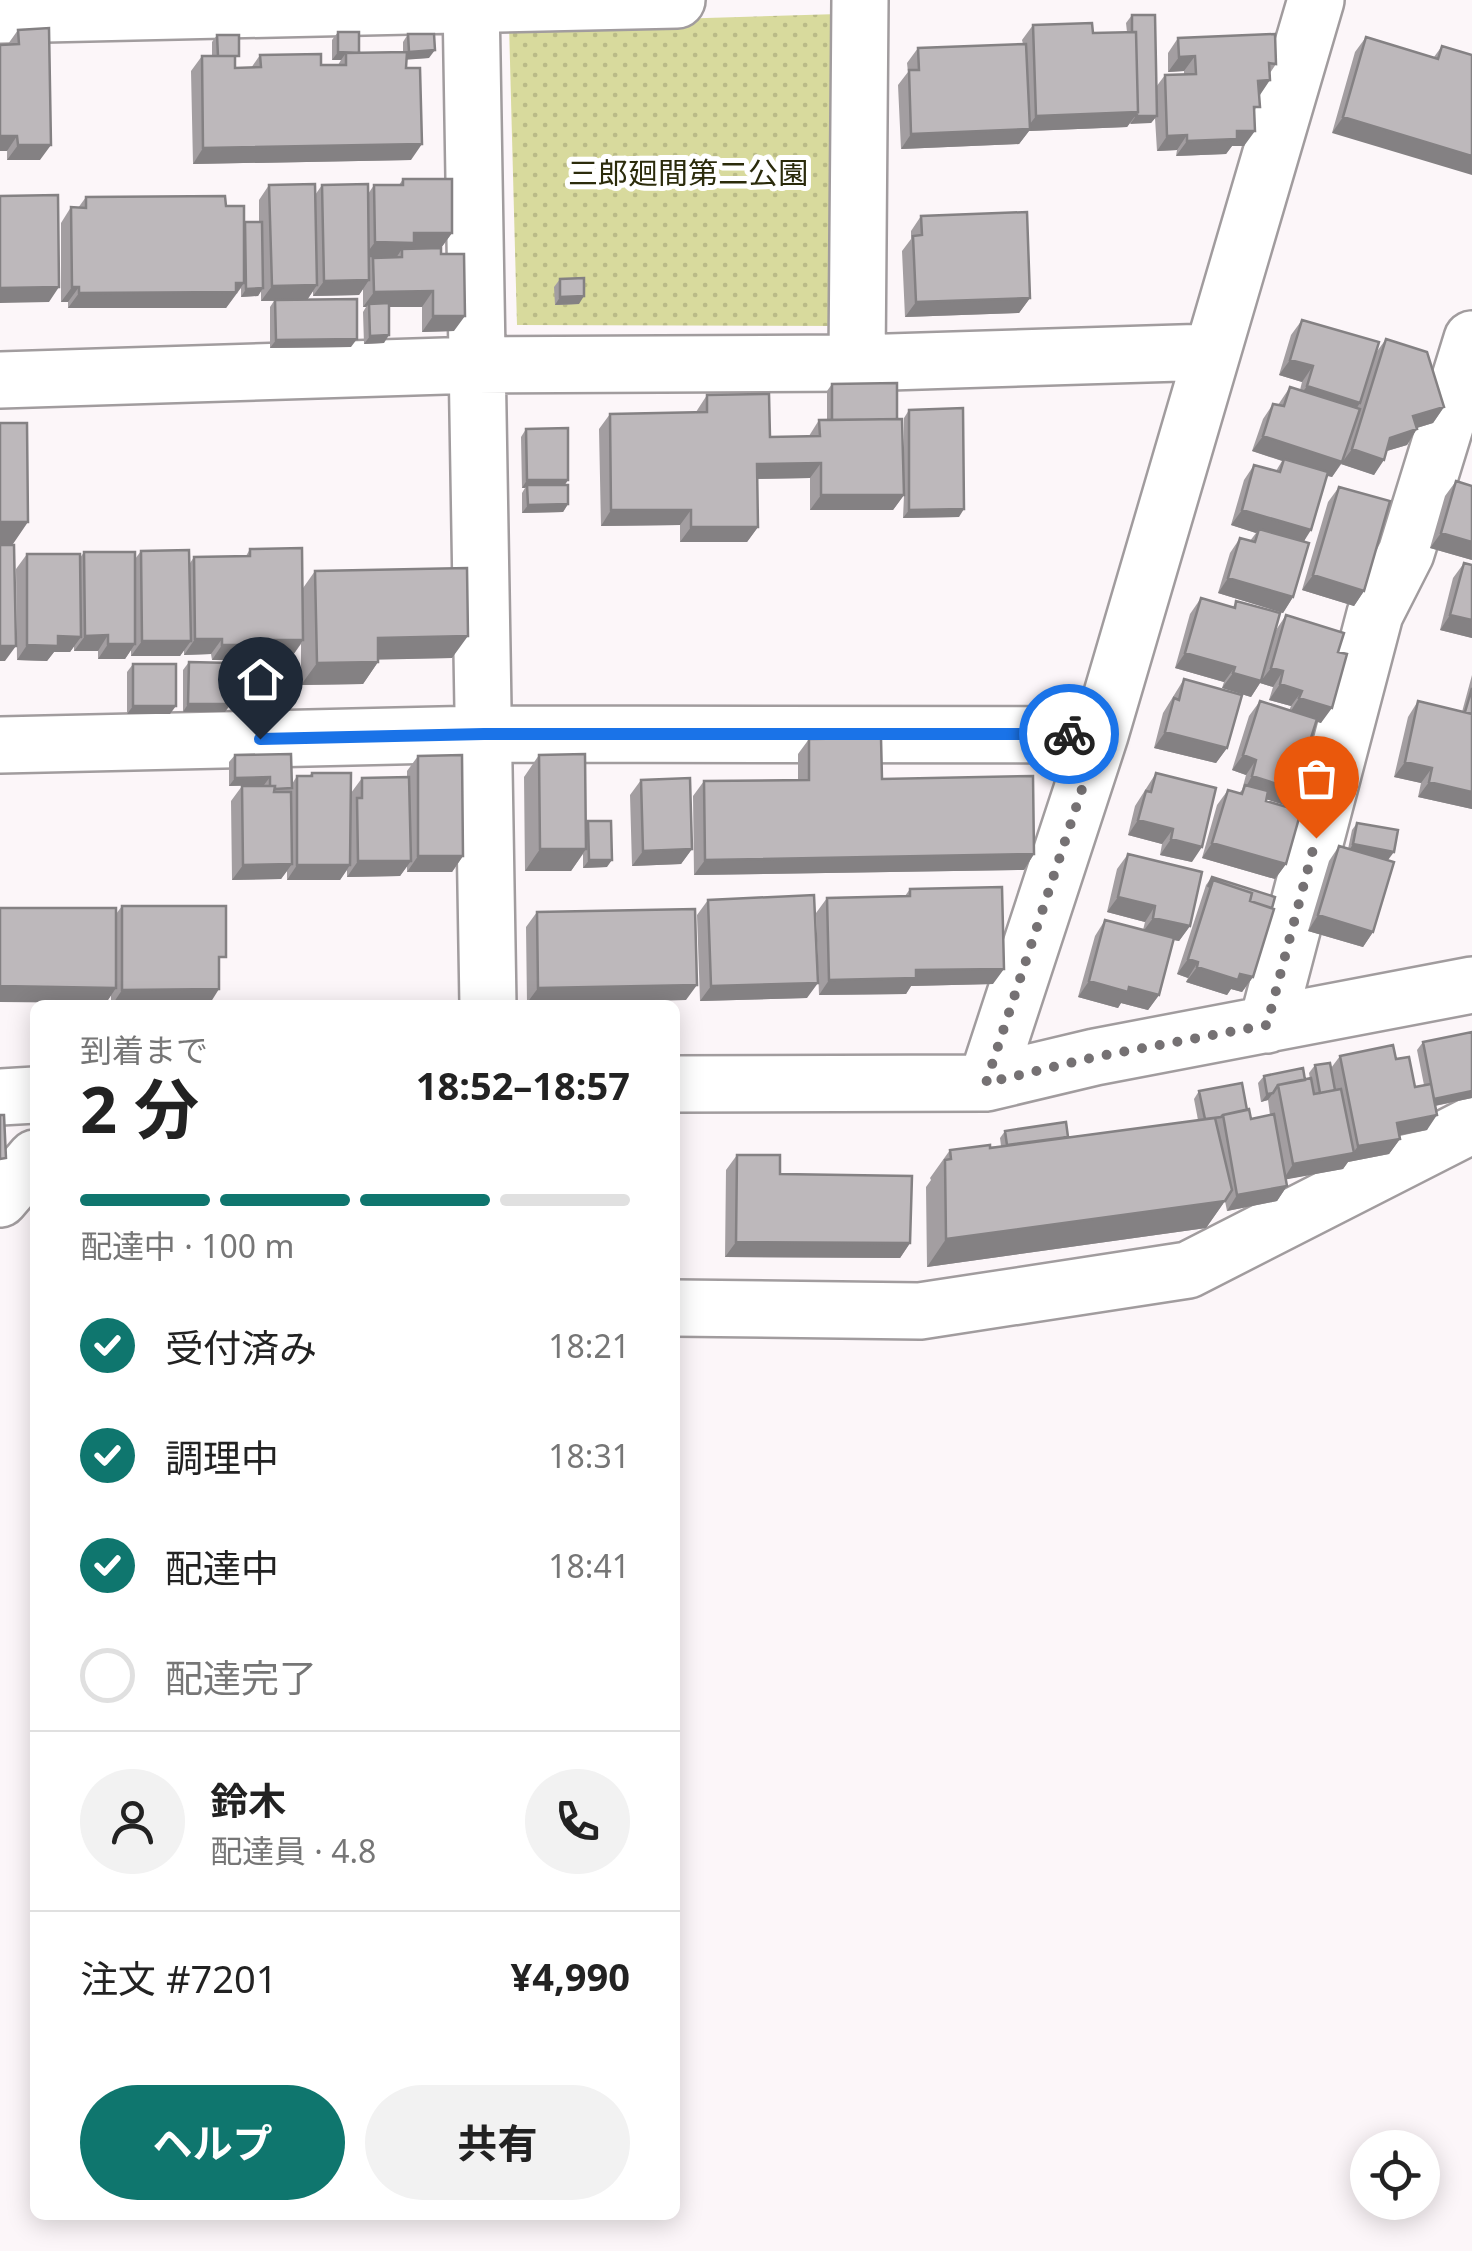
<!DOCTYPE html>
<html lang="ja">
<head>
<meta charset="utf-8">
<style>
	body { margin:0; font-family:"Noto Sans","Noto Sans JP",sans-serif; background:#f2f2f2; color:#222; height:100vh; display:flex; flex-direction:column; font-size:38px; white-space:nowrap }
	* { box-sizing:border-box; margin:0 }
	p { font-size:32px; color:#767676 }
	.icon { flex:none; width:55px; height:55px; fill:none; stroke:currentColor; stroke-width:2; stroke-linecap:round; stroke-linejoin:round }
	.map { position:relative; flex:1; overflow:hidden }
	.side { position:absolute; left:30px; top:1000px; width:650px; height:1220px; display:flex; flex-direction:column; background:#fff; border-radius:15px; box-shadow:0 5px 25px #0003 }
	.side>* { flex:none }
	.controls { position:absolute; left:1350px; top:2130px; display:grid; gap:20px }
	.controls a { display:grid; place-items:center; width:90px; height:90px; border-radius:50%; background:#fff; box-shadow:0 5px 25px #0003; font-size:50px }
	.pin { position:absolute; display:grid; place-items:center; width:85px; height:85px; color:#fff; margin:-102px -42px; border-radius:50% 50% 50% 0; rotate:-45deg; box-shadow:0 0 10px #0007 }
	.pin .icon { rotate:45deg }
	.courier { position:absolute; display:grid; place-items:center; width:100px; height:100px; margin:-50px; border:8px solid #1a73e8; border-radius:50%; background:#fff; color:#222; box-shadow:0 2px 12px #0007 }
	.head em { font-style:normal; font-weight:700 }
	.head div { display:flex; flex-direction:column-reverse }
	.head { display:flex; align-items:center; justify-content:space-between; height:170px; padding:0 50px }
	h1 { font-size:65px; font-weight:700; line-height:75px }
	.bar { display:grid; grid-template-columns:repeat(4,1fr); gap:15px 10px; align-content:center; height:120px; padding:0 50px }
	.bar i { height:12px; border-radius:8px; background:#e0e0e0 }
	.bar .selected { background:#0f766e }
	.bar p { grid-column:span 4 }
	.line { display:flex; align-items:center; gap:25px; padding:0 50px; border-top:2px solid #e0e0e0 }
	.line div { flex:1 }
	.round { display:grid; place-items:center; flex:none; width:105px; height:105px; border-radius:52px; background:#f2f2f2 }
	ol { padding:0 50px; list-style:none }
	li { display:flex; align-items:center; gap:30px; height:110px }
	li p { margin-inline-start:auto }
	li .icon { padding:10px; border-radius:50%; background:#0f766e; color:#fff; stroke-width:4 }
	li:last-child { color:#767676 }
	li i { width:55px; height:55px; border:5px solid #e0e0e0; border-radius:50% }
	.cta { display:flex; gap:20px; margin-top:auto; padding:20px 50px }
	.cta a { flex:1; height:115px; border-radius:60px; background:#0f766e; color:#fff; font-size:40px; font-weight:700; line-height:115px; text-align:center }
	.cta a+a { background:#f2f2f2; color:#222 }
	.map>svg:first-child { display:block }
</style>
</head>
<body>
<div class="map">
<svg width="1472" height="2251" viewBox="0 0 1472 2251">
	<defs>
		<pattern id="park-dots" width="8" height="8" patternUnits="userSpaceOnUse" patternTransform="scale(2.5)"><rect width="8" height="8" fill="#d8da9d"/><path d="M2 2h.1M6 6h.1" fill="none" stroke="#babb87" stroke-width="1.8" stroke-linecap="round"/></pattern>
	</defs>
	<rect width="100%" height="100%" fill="#fcf6f9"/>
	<path fill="url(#park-dots)" d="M839,14L843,326L517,325L509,24Z"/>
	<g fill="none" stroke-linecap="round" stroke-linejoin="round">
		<defs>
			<path id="minor" d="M471,0L488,1005
				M0,15L677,0
				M857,363L860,0
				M0,380L477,365L857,363L1212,352
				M0,745L483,734L1100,735
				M1267,1025L1375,614L1406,553L1472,339
				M986,1083L1100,735L1316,0
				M675,1084L986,1083L1095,1057L1472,985
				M0,1097L35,1095
				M0,1199L35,1158
				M675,1308L920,1311L1188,1270L1472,1125"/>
		</defs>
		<use href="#minor" stroke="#a19c9e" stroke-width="60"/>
		<use href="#minor" stroke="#fff" stroke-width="55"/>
	</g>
	<path fill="#a39ea1" d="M1132,15L1156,87L1165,75H1184V71L1168,72V53L1178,38L1276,64L1270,73L1259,95L1244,146H1232L1226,154L1176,156L1177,150L1157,151L1155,118L1151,123H1130L1127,127L1029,131L1019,144L901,149L898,85L908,72L907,63L918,48L1023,44L1022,40L1033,25L1093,33L1127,32L1126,23Z
		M18,30L40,160H7L8,44Z
		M338,32L358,53L403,52V42L408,34L429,58L406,59L411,160L193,164L191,71L202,56H212V42L217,35L235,62V68H251L260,55L321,65H338L341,60H332V40Z
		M1366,37L1434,57L1442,46L1472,55L1332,133L1355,52Z
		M403,179L452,233L441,248L454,331L422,332V307H389L384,343L364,344L363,312L366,307H363V289L359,295L313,296V291L307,300L351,347L270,348V307L274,301H261V291L258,296L241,297V288L226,308H68V302H61V223L71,207L78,208L86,197L226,206L244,225L245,222H259V200L269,185L315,195L322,185L368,194L374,185H399Z
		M921,216L1030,298L1019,313L905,317L902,251L911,239V231Z
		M560,279L579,304L555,305L554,287Z
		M1302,320L1375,354L1386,339L1444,407L1433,423L1417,428L1407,445L1387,451L1374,475L1341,464L1342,463L1332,477L1327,476L1304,542L1293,597L1283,613L1218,593L1230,553L1240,538L1250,541L1256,533L1231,525L1244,480L1254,465L1276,471L1282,461L1252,451L1263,419L1273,404L1278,405L1290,387L1300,390L1302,382L1279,375L1291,335Z
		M832,384L897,419L904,490V418L909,410L959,517L903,518L904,495L893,510H810V478L758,479V527L747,542H680V525L601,526L599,429L610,414L696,412L707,395L770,437L809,436L819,420H827V391Z
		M526,429L565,485L568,504L563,512L522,513V493L525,488H522L521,437Z
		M1456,481L1472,486V560L1430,548L1445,496Z
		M1339,487L1364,591L1354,606L1302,590L1328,502Z
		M250,549L303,588L315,571L452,658L378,659V662L363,684L301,685V644L293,655L243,656L240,660H212L211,654L184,655V650L180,656H131V650L125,659H98V651H74V646L70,652H54L47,661L17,660L16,569L27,554L80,558L84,552L135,559L141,551L190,563L194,557L246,556Z
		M1464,563L1472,565V638L1440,630L1453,578Z
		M1201,598L1233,607L1236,601L1276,630L1286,615L1338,652L1321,723L1316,721L1311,738L1305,793L1294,808L1266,799L1286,864L1275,879L1202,858L1217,805L1228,790L1239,793L1242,790L1246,775L1232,770L1249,716L1260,701L1289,711L1291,706L1269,700L1273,687L1260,683L1251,697L1222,688L1224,682L1175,668L1190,614Z
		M245,661L289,700L284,708L238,707L239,669Z
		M189,662L225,712H183V670Z
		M133,664L170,714H127V672Z
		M1472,675V809L1418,797L1421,783L1394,777L1408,717L1418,701L1462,712Z
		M1184,679L1227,748L1216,763L1154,748L1163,713Z
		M809,739L882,779L1034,854L1024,870L694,875L693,796L704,781L798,780V754Z
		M235,755L292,784L297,776H309L312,773L351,793L362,778L407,777V771L418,756L463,856L452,872H407V866L400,876L347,877V870L340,880H287V871L281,879L232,880L231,801L242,786L264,785L229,786V762Z
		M539,755L586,824L588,821L607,867L583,868V854L571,871H525L524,777Z
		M1156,773L1192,862L1160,855L1162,844L1128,835L1135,806Z
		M641,780L692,849L681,864L632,866L630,795Z
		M1357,823L1388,860L1379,858L1373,932L1363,947L1308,931L1329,861L1339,846L1348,849L1352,830Z
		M1128,854L1190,926L1179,941L1173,940L1159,995L1148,1010L1121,1003L1118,1008L1078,997L1095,936L1105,920L1143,930L1145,922L1107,912L1117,869Z
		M1212,877L1253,977L1242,992L1231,989L1227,995L1186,982L1188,978L1177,974L1206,885Z
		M910,889L993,984L911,986L906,994L819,995L816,913L827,898L905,896Z
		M708,900L807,998L700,1001L697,915Z
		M122,906L219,966L209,1005H111V995L106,1003L116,914Z
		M537,912L686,1000L527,1003L526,927Z
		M1472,1032V1098L1435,1106L1427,1130L1400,1136V1139L1389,1154L1348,1162L1343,1169L1286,1179L1287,1186L1277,1201L1227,1211L1225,1201L1206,1228L927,1267L926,1187L931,1180L930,1178L950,1150L1001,1146L1000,1138L1005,1131L1068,1137L1198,1120L1194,1099L1199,1091L1247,1110L1251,1119L1270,1115L1268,1100L1261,1102L1258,1083L1264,1076L1305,1080L1310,1079L1309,1073L1315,1065L1331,1068L1340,1056L1396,1059L1415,1087L1424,1085L1417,1050L1423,1042Z
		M737,1155L780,1174L910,1243L900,1258L725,1257L726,1170Z"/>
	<path fill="#848183" d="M435,50L429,58L403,60L409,52Z
		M338,52L359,53H346L341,60H332Z
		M1195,56L1184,71L1168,72L1179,57Z
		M1270,80L1260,95L1258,81Z
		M1138,112L1127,127L1029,131L1019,144L901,149L911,134L1026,129L1036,116Z
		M1136,116H1157L1151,123L1130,124Z
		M1343,117L1472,156V175L1332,133Z
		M1237,131H1255L1244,146H1232L1226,154L1176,156L1187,141Z
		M1187,135L1177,150L1157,151L1167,136Z
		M0,136H17L7,151H0Z
		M422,144L411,160L193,164L203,148Z
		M18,145H51L40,160H7Z
		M414,233H452L441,248L402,249L396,258L364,257L375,242Z
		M369,280L359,295L313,296L324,281Z
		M236,283H244L226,308H68L79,293Z
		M317,285L307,300L261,301L272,286Z
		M59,287L49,302L0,303V288Z
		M72,287H79L68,302H61Z
		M263,288L258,296L241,297L246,289Z
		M433,291L422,307H369V304L366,307H363L374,292Z
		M584,296L579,304L555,305L560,297Z
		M1030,298L1019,313L905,317L916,302Z
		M433,316H465L454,331L422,332Z
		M389,335L384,343L364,344L370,336Z
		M357,339L351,347L270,348L276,340Z
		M1290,360L1313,366L1302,382L1279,375Z
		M1307,386L1360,403L1350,418L1296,401Z
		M1444,407L1433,423L1403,432L1413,416Z
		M1417,429L1407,445L1380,453L1390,438Z
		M1263,436L1342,462L1332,477L1252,451Z
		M1352,449L1384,460L1374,475L1341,464Z
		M821,463L810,478L747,479L757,464Z
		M527,480H568L563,488L527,485L525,488H522Z
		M821,495H904L893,510H810Z
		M568,504L563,512L522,513L528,505Z
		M964,509L959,517L903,518L909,510Z
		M611,510H691L680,525L601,526Z
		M1242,510L1311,530L1301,546L1259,529L1256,533L1231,525Z
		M0,522H28L13,544H0Z
		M691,527H758L747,542H680Z
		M1441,533L1472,542V560L1430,548Z
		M1313,575L1364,591L1354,606L1302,590Z
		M1228,578L1293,597L1283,613L1218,593Z
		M1450,615L1472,620V638L1440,630Z
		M108,635L98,651H74L85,636Z
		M58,636L81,637L70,652H54L47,661L17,660L27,645Z
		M468,636L452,658L363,660L378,638Z
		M195,639H222L211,654L184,655Z
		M251,640H303L293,655L243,656L240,660H212L222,645Z
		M142,641H191L180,656H131Z
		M108,644H135L125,659H98Z
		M0,646H16L5,661H0Z
		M1185,653L1235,667L1224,682L1175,668Z
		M378,662L363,684L301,685L317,663Z
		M1271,668L1283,671L1273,687L1260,683L1251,697L1222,688L1233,673L1261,681Z
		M1280,684L1302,691L1291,706L1269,700Z
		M1299,698L1332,708L1321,723L1289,714Z
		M243,699L289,700L284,708L238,707Z
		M188,704H231L225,712H183Z
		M133,706H176L170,714H127Z
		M1165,732L1227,748L1216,763L1154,748Z
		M1243,755L1256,760L1246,775L1232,770Z
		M1405,762L1432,768L1421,783L1394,777Z
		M1252,776L1305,793L1294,808L1243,792Z
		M270,777L264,785L229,786L235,778Z
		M1429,782L1472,792V809L1418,797Z
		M1138,820L1173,829L1162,844L1128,835Z
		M1171,839L1202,847L1192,862L1160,855Z
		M1212,843L1286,864L1275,879L1202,858Z
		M1353,844L1394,852L1388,860L1348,852Z
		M540,849H586L571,871H525Z
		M692,849L681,864L632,866L643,851Z
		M1034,854L1024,870L694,875L705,860Z
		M418,856H463L452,872H407Z
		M589,860H612L607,867L583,868Z
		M358,861H411L400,876L347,877Z
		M292,864L281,879L232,880L243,865Z
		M297,865H350L340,880H287Z
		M1118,897L1155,906L1145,922L1107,912Z
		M1318,915L1373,932L1363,947L1308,931Z
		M1153,918L1190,926L1179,941L1142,933Z
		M1188,959L1198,962L1188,978L1177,974Z
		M1197,967L1240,974L1253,977L1242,992L1231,989L1227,995L1186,982Z
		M1004,969L993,984L911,986L906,994L819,995L829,980L916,970Z
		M1089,981L1129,987L1159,995L1148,1010L1121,1003L1118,1008L1078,997Z
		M818,983L807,998L700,1001L711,986Z
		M697,985L686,1000L527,1003L538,988Z
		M0,986L116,988L106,1003L0,1002Z
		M219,989L209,1005H112L122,990Z
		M1472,1091V1098L1429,1107L1434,1099Z
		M1273,1093L1268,1100L1261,1102L1267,1094Z
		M1437,1115L1427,1130L1386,1138L1397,1123Z
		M1400,1139L1389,1154L1348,1162L1343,1169L1283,1180L1293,1164L1353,1153L1358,1146Z
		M1287,1186L1277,1201L1227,1211L1237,1195Z
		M1225,1201L1206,1228L927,1267L946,1239Z
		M736,1242L910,1243L900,1258L725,1257Z"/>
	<path fill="#bdb8bb" stroke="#848183" stroke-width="2.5" d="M1132,15H1155L1157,116H1136L1138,112L1136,32H1132Z
		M1092,23L1093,33L1136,32L1138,112L1036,116L1033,25Z
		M49,28L51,145H18L17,136H0V45L19,44L18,30Z
		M338,32H359V53L338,52Z
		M408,34H434L435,50L409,52Z
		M1275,34L1276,64L1269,63L1270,80L1258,81L1260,107H1254L1255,131H1237V139L1187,141V135L1167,136L1165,75L1196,74L1195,56L1179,57L1178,38Z
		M217,35H239V56H218Z
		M1366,37L1438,59L1442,46L1472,55V156L1343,117Z
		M1026,44L1030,129L911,134L909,70H919L918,48Z
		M407,52L406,68H420L422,144L203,148L202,56H235V68L261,67L260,55L321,54V65H346V53Z
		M403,179H452V233H414V243L375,242L374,185H403Z
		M315,184L317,285L272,286L269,185Z
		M368,184L369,280L324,281L322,185Z
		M58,195L59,287L0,288V196Z
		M225,196L226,206H244V283H236V292L79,293V287H72L71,207L86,208V197Z
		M1027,212L1030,298L916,302L913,236L922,235L921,216Z
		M245,222H262L263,288L246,289Z
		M441,248V254H464L465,316H433V291L374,292L373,258L402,257V249Z
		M584,278V296L560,297V279Z
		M357,299V339L276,340L275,300Z
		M389,303V335L370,336L369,304Z
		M1302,320L1379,342L1360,403L1307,386L1313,366L1290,360Z
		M1386,339L1427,352L1444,407L1413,416L1417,429L1390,438L1384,460L1352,449Z
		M897,383V419L832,420V384Z
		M1290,387L1360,409L1342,462L1263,436L1273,404L1284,406Z
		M769,394L770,437L820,436L819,420L902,419L904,495H821V463L757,464L758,527H691V510H611L610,414L707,412V395Z
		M963,408L964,509L909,510V410Z
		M0,423H27L28,522H0Z
		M568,428V480H527L526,429Z
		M1284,459L1328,472L1311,530L1242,510L1254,465L1280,472Z
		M1456,481L1472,486V542L1441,533Z
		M527,485H568V504L528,505Z
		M1339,487L1390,501L1364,591L1313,575Z
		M1259,529L1309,543L1293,597L1228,578L1240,538L1255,542Z
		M0,545H14L16,646H0Z
		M302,548L303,640H251V645H222V639H195L194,557L250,556V549Z
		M189,550L191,641H142L141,551Z
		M84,552H135V644H108V635L85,636Z
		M27,554H80L81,637L58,636V646L27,645Z
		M1464,563L1472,565V620L1450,615Z
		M467,568L468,636L378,638V662L317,663L315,571Z
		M1201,598L1235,608L1236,601L1280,613L1261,681L1233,673L1235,667L1185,653Z
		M1286,615L1344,633L1338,652L1347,654L1332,708L1299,698L1302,691L1280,684L1283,671L1271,668Z
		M245,661L291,662L289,700L243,699Z
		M189,662L231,663V704H188Z
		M133,664H176V706H133Z
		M1184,679L1242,695L1227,748L1165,732L1174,698L1179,700Z
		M1472,688V714L1465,712Z
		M1260,701L1317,719L1311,738L1321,741L1305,793L1252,776L1256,760L1243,755Z
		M1418,701L1472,714V792L1429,782L1432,768L1405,762Z
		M881,738L882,779L1033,776L1034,854L705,860L704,781L809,780V739Z
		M291,754L292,788L275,789V786H270V777L235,778V755Z
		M585,754L586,849H540L539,755Z
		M462,755L463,856H418V756Z
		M312,773H351L350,865H297V776H312Z
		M1156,773L1216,788L1202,847L1171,839L1173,829L1138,820L1146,791L1151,792Z
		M409,777L411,861H358L357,798H362V778Z
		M690,778L692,849L643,851L641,780Z
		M1245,785L1268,791L1266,801L1301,811L1286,864L1212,843L1228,790L1242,794Z
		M242,786H275L274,792H291L292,864L243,865Z
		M588,821H611L612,860H589Z
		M1357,823L1398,830L1394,852L1353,844Z
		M1339,846L1394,862L1373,932L1318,915Z
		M1128,854L1202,872L1190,926L1153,918L1155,906L1118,897Z
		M1212,877L1275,897L1272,908L1250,901L1252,893L1213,880L1208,887Z
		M1213,880L1252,893L1250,901L1274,909L1253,977L1240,974L1238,980L1197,967L1198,962L1188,959Z
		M1002,887L1004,969L916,970V978L829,980L827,898L910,896V889Z
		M814,895L818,983L711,986L708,900Z
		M122,906H226V957H219V989L122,990Z
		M0,908H116V988L0,986Z
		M695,909L697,985L538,988L537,912Z
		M1105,920L1174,938L1159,995L1129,987L1128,992L1089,981Z
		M1472,1032V1091L1434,1099L1423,1042Z
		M1393,1045L1396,1059L1409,1057L1415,1087L1431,1084L1437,1115L1397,1123L1400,1139L1358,1146L1340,1056Z
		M1330,1063L1335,1090L1320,1093L1315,1065Z
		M1303,1068L1305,1080L1278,1085L1273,1093L1267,1094L1264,1076Z
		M1311,1078L1314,1094L1341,1089L1354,1153L1293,1164L1278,1085Z
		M1242,1083L1247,1110L1223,1115L1221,1117L1205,1119L1199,1091Z
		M1249,1109L1251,1119L1274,1114L1287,1186L1237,1195L1223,1115Z
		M0,1115H4L6,1158L0,1159Z
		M1215,1118L1232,1190L1225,1201L946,1239L945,1160L951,1159L950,1150L990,1145V1148Z
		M1066,1122L1068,1137L1007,1145L1005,1131Z
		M737,1155H780V1174L912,1176L910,1243L736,1242Z"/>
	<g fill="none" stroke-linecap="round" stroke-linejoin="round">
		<path stroke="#757173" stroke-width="10" stroke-dasharray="0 18" d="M1069,734H1100L986,1083L1095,1057L1267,1025L1316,838"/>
		<path stroke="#1a73e8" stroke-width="12" d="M260,739L484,734H1069"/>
	</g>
	<g text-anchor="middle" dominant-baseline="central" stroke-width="10" stroke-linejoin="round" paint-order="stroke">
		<g font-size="30" fill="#2b2b0b" stroke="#fff">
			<text x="688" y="172">三郎廻間第二公園</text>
		</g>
	</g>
</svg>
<div class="controls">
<a><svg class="icon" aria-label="locate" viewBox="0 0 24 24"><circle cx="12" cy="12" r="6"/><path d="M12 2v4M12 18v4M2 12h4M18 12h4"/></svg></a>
</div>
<div class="pin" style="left:1316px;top:838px;background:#ea580c"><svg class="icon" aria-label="bag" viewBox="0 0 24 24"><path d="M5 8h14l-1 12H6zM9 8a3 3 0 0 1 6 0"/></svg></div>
<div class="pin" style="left:260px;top:739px;background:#1f2937"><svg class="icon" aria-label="home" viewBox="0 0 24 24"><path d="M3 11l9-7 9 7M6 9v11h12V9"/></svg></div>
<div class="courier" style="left:1069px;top:734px"><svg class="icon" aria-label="bike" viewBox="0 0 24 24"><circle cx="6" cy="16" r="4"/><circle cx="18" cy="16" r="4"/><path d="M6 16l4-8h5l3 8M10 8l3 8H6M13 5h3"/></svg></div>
<section class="side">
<div class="head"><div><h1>2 分</h1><p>到着まで</p></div><em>18:52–18:57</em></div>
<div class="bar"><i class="selected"></i><i class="selected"></i><i class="selected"></i><i></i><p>配達中 · 100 m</p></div>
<ol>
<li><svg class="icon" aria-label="check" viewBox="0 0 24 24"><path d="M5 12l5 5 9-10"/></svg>受付済み<p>18:21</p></li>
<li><svg class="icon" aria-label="check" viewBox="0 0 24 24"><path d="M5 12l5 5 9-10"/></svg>調理中<p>18:31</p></li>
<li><svg class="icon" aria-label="check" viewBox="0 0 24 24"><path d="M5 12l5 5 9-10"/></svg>配達中<p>18:41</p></li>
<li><i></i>配達完了</li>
</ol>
<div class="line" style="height:180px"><a class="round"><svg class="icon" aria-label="person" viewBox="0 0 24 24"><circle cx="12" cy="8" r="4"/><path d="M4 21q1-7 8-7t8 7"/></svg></a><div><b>鈴木</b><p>配達員 · 4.8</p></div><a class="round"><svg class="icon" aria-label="phone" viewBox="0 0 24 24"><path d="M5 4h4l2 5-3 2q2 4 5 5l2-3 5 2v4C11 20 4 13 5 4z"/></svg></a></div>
<div class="line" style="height:130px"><div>注文 #7201</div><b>¥4,990</b></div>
<div class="cta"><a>ヘルプ</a><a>共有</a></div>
</section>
</div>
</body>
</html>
